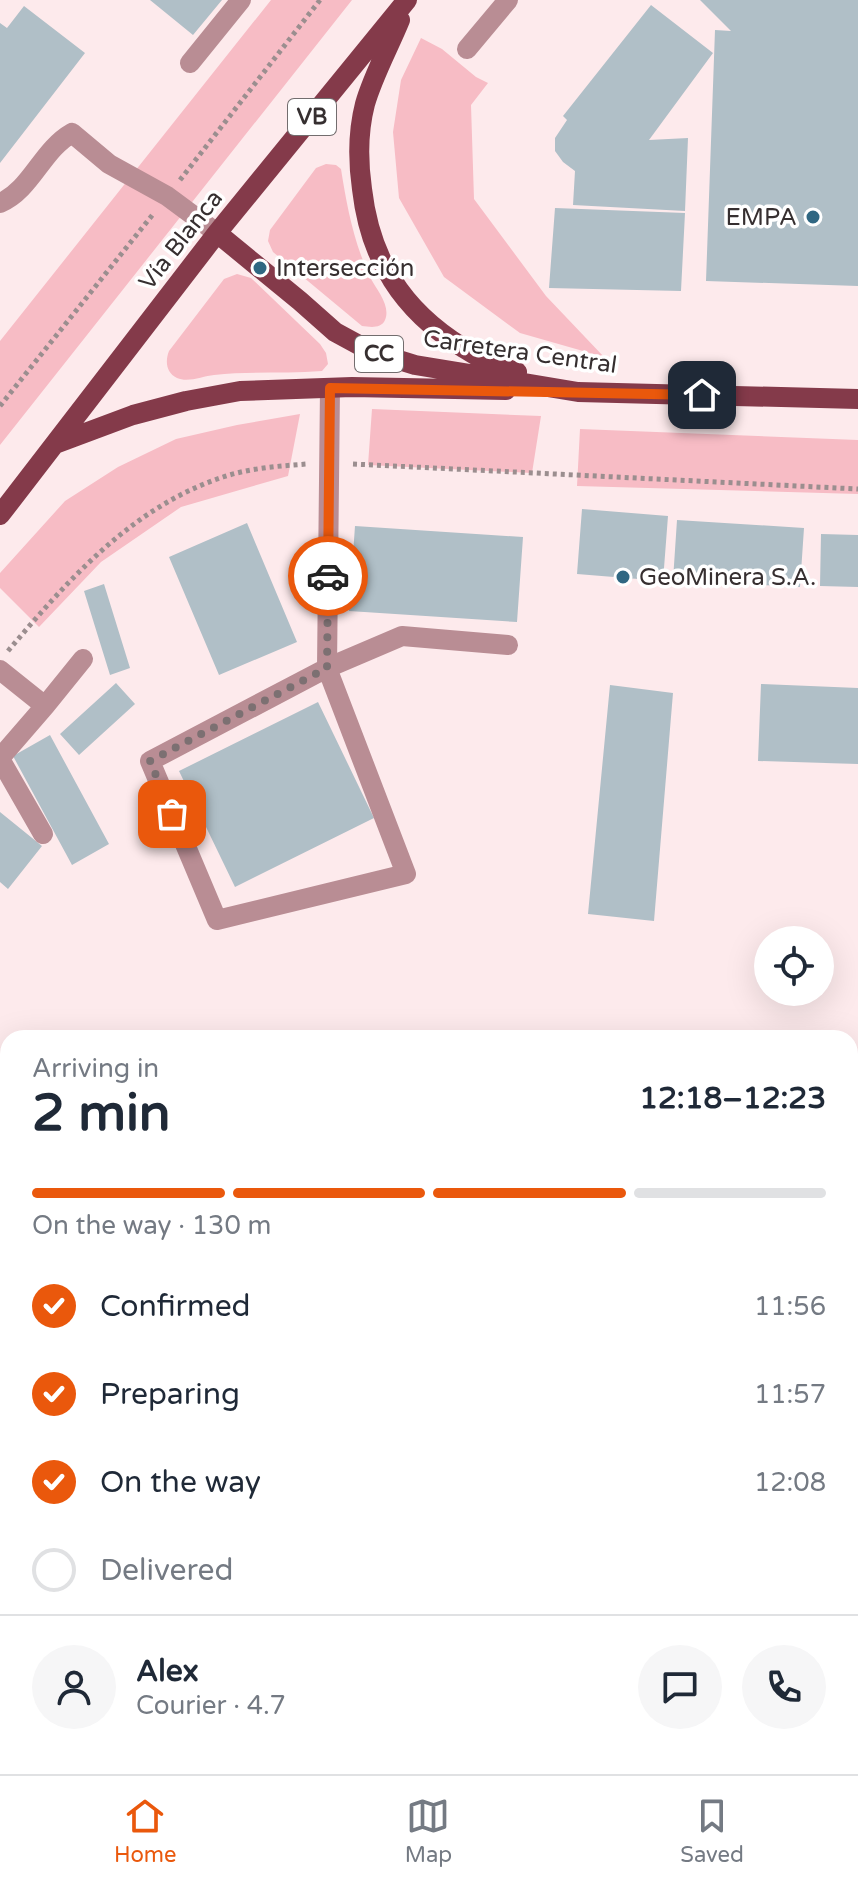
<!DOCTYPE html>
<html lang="en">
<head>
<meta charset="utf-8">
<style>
	body { margin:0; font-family:"Varela Round",sans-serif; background:#f6f6f7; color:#1f2937; height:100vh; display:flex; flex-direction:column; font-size:30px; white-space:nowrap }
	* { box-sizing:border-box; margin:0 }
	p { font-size:26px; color:#747a83 }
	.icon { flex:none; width:44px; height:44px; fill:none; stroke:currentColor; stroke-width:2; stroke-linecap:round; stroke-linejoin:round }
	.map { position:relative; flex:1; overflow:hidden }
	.sheet { position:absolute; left:0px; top:1030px; width:858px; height:744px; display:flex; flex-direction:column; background:#fff; border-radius:24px 24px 0 0; box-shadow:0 8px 32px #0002 }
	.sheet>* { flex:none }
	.buttons { position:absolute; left:754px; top:926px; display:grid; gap:16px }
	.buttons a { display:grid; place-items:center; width:80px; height:80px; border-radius:50%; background:#fff; box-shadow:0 8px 32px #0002; font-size:40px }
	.pin { position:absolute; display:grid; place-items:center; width:68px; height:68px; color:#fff; margin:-34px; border-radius:16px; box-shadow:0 4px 12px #0006 }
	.courier { position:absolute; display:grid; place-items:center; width:80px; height:80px; margin:-40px; border:6px solid #ea580c; border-radius:50%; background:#fff; color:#222; box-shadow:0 2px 10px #0007 }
	.head em { font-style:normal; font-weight:700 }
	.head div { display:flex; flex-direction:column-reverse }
	.head { display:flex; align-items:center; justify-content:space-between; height:136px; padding:0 32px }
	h1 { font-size:52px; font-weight:700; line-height:60px }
	.bar { display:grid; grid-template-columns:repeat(4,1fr); gap:12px 8px; align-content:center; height:96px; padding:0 32px }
	.bar i { height:10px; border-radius:6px; background:#e0e1e3 }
	.bar .on { background:#ea580c }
	.bar p { grid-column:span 4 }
	.line { display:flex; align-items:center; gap:20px; padding:0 32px; border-top:2px solid #e0e1e3 }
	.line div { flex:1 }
	.round { display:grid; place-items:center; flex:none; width:84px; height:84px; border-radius:42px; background:#f6f6f7 }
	ol { padding:0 32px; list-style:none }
	li { display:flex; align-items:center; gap:24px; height:88px }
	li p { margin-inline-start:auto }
	li .icon { padding:8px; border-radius:50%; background:#ea580c; color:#fff; stroke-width:4 }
	li:last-child { color:#747a83 }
	li i { width:44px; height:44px; border:4px solid #e0e1e3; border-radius:50% }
	.tab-bar { display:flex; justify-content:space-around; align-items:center; height:112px; border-top:2px solid #e0e1e3; background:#fff; font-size:22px; color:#747a83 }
	.tab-bar a { display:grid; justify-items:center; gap:4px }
	.tab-bar .on { color:#ea580c }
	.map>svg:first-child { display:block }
</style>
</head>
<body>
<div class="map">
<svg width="858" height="1774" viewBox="0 0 858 1774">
	<rect width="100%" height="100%" fill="#fdeaec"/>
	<path fill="#f7bcc5" d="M271,0H352L0,445V341Z
		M421,38L442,49L476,77L488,83L471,105L474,199L546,296L604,357L520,333L444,277L399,198L393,132L401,80Z
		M326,164L336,165L341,169C347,207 354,244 371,279C377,290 391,306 385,320C381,329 370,327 362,326L273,252L268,241L270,230L316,168Z
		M237,274L251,278L320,344L326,353L328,364L322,371C286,374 250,371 214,375C203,376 188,383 177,378C166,373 165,361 169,351L224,279Z
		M372,409L541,416L532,473L368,465Z
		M300,414L288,476L181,507L101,562L39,627L0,588V573L65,501L118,467L176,439L237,425Z
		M580,429L858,440V494L577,486Z
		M8,1649V1766H608L590,1774H0V1656Z"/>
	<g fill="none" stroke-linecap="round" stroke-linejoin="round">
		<path stroke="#d77789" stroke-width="50" d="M850,1525L858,1523
			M0,1558L8,1551"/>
	</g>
	<path fill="#b0bfc7" d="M150,0H222L193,35Z
		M700,0H858V286L706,281L715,30L731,31Z
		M651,5L713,53L649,140L688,138L685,211L573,205L575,171L563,162L555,151V138L567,120L563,116Z
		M24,6L85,53L0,163V23L7,28Z
		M555,208L685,213L681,291L549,288Z
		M582,509L668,516L663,581L577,574Z
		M677,520L804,528L800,587L673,580Z
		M247,523L297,642L219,675L169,557Z
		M355,526L523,537L517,622L349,611Z
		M821,534L858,535V587L820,586Z
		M104,584L130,668L110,675L84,591Z
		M116,683L135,704L79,755L60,734Z
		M761,684L858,688V764L758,761Z
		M610,685L673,693L654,921L588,914Z
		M318,702L374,818L235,887L179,771Z
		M50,735L109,844L72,865L13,756Z
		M0,812L42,846L8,889L0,882Z
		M8,1105V1292L0,1302V1115Z
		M850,1741L858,1758V1774H766L783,1766H850Z"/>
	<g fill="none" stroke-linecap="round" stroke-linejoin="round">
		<path stroke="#9b8e8f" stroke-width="5" stroke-dasharray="4 4" stroke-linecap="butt" d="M180,180L320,0
			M0,406L154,213
			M353,464L858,489
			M8,651C68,580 132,507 223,477C250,468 279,466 307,464"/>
		<path stroke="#b98d94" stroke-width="20" d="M467,49L508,0
			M190,63L241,0
			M0,203C31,190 42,150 72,133L109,164L167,196L217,233
			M330,388L327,668L406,874L217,920L150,761L327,668L402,636L508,645
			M0,670L45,706
			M0,758L45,706L83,659
			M0,759L43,834
			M850,1098H858
			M850,1715L858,1711
			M709,1774L728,1766"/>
		<path stroke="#843a4a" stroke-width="20" d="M400,20C389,47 373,76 365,104C358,131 358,161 362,189C370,259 402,310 462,347C470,352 479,358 488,362C497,366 507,369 517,372
			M217,233L300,301L335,332L370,351L415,365L578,392L858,399
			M58,443L133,415L186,401L240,391L352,387L506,390
			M0,515L217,233L407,0"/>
	</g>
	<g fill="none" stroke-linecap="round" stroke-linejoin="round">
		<path stroke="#7c7072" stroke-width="8" stroke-dasharray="0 14.4" d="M172,814L150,761L327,668L328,576"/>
		<path stroke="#ea580c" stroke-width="10" d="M328,576L330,388L702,395"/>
	</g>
	<g fill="#306782" stroke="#fff" stroke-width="3">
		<circle cx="813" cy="217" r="8"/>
		<circle cx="260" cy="268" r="8"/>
		<circle cx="623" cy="577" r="8"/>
	</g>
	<g text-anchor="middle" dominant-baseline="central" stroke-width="7" stroke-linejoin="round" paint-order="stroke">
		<g fill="#fff" stroke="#726d6e" stroke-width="2">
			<rect x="288" y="99" width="48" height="36" rx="6"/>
			<rect x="355" y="336" width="48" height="36" rx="6"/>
		</g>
		<g font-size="22" font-weight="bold" fill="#362f30">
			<text x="312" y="117">VB</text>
			<text x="379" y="354">CC</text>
		</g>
		<g font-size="24" fill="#362f30" stroke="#fff" text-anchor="start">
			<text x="797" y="217" text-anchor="end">EMPA</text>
			<text x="276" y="268">Intersección</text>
			<text x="639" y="577">GeoMinera S.A.</text>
		</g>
		<g font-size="24" fill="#362f30" stroke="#fff">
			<text transform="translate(181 240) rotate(-52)">Vía Blanca</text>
			<text transform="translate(520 352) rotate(8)">Carretera Central</text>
		</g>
	</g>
</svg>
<div class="buttons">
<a><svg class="icon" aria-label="locate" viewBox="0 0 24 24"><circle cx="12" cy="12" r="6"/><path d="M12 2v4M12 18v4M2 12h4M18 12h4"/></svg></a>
</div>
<div class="pin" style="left:172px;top:814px;background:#ea580c"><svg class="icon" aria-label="bag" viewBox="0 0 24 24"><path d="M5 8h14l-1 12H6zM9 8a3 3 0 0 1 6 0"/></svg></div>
<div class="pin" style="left:702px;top:395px;background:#1f2937"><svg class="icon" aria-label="home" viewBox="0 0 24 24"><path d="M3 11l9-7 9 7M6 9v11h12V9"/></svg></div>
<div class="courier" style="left:328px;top:576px"><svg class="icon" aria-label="car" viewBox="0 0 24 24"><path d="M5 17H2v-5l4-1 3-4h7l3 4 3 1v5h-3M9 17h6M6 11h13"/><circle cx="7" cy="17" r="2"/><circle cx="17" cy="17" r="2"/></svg></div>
<section class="sheet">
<div class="head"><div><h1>2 min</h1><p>Arriving in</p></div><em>12:18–12:23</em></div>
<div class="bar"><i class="on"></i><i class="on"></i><i class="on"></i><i></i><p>On the way · 130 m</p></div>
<ol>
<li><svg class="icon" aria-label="check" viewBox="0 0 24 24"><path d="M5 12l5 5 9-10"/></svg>Confirmed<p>11:56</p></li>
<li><svg class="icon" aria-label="check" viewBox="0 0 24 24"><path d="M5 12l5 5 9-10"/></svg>Preparing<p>11:57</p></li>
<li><svg class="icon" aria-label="check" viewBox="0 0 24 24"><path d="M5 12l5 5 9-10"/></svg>On the way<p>12:08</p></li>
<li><i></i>Delivered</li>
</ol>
<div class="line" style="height:144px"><a class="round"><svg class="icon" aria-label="person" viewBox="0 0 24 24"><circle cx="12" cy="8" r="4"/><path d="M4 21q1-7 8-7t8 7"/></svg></a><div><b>Alex</b><p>Courier · 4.7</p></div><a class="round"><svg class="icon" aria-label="chat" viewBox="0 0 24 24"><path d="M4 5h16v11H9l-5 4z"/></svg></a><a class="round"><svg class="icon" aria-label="phone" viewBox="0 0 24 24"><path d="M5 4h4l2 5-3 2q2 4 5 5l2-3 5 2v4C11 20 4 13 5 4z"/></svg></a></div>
</section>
</div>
<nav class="tab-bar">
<a class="on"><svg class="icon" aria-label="home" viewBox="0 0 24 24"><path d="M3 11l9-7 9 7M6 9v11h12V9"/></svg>Home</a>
<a><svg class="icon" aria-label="map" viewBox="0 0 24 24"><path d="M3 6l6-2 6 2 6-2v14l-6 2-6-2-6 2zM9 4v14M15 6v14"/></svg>Map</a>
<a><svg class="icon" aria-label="saved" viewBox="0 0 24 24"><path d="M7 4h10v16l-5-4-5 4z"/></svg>Saved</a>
</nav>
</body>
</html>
